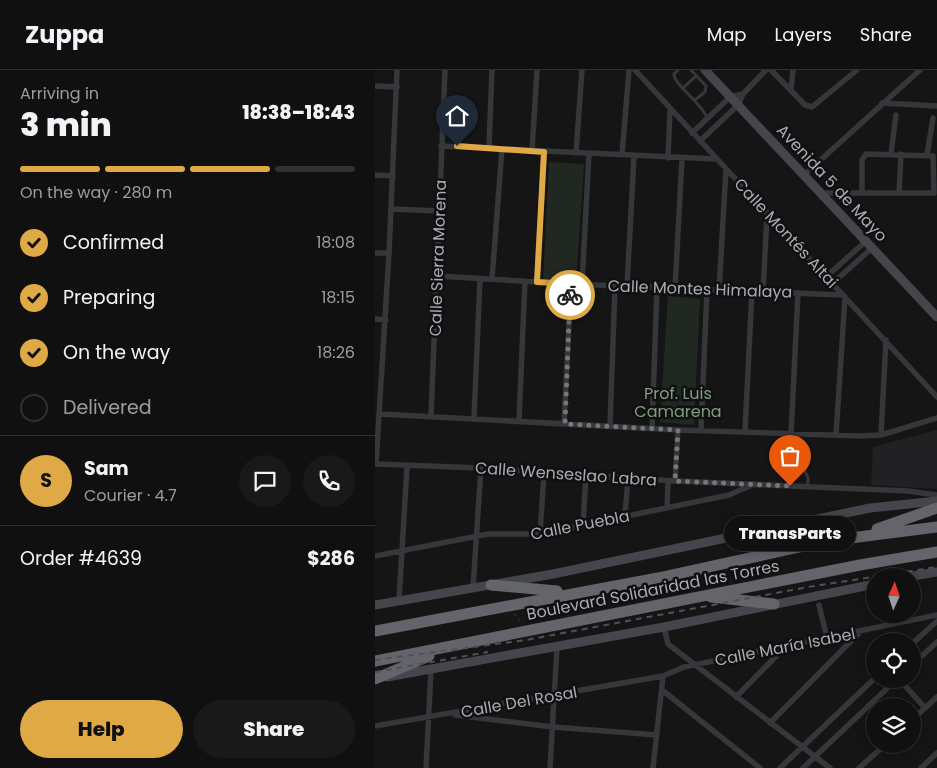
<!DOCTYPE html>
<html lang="en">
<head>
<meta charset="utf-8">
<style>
	body { margin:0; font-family:Poppins,sans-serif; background:#191919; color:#f1f3f6; height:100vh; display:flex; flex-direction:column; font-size:19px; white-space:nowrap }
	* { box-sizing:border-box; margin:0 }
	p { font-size:16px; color:#9c9d9f }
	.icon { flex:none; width:28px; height:28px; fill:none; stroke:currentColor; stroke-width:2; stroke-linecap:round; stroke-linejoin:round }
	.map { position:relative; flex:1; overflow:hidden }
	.panel { display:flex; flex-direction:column; background:#101010; width:375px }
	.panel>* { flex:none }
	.needle { width:32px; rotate:3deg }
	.buttons { position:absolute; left:491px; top:498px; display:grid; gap:10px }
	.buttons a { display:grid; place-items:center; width:55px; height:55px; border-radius:50%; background:#101010; box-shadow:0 2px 12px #0003,0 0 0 1px #303030; font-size:25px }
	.pin { position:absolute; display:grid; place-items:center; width:42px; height:42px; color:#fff; margin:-51px -21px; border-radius:50% 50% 50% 0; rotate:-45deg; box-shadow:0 0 5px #0007 }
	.pin .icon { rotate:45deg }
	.courier { position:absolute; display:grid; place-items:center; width:50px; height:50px; margin:-25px; border:4px solid #dfa945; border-radius:50%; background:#fff; color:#222; box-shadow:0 1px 6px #0007 }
	.bubble { position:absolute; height:35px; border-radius:18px; background:#101010; box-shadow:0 2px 12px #0003,0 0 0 1px #303030; font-size:16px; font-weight:800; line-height:35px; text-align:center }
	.headline em { font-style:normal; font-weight:800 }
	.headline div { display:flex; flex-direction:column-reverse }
	.headline { display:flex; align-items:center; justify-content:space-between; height:85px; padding:0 20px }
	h1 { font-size:32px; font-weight:800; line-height:38px }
	.bar { display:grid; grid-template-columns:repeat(4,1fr); gap:8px 5px; align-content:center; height:60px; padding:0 20px }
	.bar i { height:6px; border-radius:4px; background:#303030 }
	.bar .current { background:#dfa945 }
	.bar p { grid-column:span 4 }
	.line { display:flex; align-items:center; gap:12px; padding:0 20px; border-top:1px solid #303030 }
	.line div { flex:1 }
	.round { display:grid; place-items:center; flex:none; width:52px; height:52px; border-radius:26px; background:#191919 }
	ol { padding:0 20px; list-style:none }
	li { display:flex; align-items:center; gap:15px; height:55px }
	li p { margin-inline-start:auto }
	li .icon { padding:5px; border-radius:50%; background:#dfa945; color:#111; stroke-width:4 }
	li:last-child { color:#9c9d9f }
	li i { width:28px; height:28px; border:2px solid #303030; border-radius:50% }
	.action { display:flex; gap:10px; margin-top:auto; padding:10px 20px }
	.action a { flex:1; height:58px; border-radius:30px; background:#dfa945; color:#111; font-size:20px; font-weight:800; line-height:58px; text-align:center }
	.action a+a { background:#191919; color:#f1f3f6 }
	header { display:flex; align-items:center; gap:30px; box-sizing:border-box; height:70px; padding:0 25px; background:#101010; border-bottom:1px solid #303030 }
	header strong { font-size:24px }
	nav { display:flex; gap:28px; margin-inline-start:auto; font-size:18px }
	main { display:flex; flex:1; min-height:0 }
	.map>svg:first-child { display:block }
</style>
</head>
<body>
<header>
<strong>Zuppa</strong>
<nav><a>Map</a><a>Layers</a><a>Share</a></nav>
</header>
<main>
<section class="panel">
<div class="headline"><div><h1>3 min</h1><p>Arriving in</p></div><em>18:38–18:43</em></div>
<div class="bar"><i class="current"></i><i class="current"></i><i class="current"></i><i></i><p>On the way · 280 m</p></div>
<ol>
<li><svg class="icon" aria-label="check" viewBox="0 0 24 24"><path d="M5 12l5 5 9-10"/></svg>Confirmed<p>18:08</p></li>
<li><svg class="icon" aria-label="check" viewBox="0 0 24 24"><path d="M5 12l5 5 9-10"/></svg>Preparing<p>18:15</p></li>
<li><svg class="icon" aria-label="check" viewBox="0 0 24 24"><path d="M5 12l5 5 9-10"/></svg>On the way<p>18:26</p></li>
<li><i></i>Delivered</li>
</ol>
<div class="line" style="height:90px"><b class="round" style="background:#dfa945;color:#111">S</b><div><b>Sam</b><p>Courier · 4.7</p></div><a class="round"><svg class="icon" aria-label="chat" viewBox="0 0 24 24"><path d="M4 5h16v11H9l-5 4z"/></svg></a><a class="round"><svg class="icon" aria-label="phone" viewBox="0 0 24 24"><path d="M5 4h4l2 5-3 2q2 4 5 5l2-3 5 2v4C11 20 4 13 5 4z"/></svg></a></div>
<div class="line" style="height:65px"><div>Order #4639</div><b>$286</b></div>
<div class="action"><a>Help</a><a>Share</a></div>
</section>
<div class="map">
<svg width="562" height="698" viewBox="0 0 562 698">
	<rect width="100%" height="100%" fill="#151516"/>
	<path fill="#212123" d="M562,360V419L496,415L498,377Z"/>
	<path fill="#212822" d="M174,92L209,94L201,213L168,211Z
		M293,226L325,229L319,355L285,352Z"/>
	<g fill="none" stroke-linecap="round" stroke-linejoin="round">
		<path stroke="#3c3e42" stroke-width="1" stroke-dasharray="2.5 4" stroke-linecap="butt" d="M139,544L146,552"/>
		<path stroke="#36373b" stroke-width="3" d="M303,0L299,4C299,15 326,32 332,48
			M316,0L331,16L330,22L321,29
			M308,18L321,6
			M406,398L430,401L433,408V416"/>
		<path stroke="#36373b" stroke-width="5.5" d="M260,0L562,327
			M396,0L430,35L437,37L482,0
			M0,16L22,17
			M416,20L418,0
			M507,33L562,36
			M317,63L355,27L368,24
			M325,71L363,35L368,24L391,0
			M66,76L341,89
			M114,77L117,0
			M157,81L162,0
			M201,83L207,0
			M516,84L521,45
			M247,85L254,0
			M552,85L558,48
			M293,88L295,41
			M0,105L18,106
			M429,105L545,0
			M447,123H559L558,86L491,84L487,90V123
			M524,123L526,84
			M16,139L65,141
			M0,183H14
			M63,206L196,214L468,225
			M452,206L491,171
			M117,209L127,79
			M162,212L169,82
			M458,213L497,178
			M207,214L214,84
			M252,216L259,86
			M300,218L307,88
			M344,220L351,99
			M388,222L392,145
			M0,249L11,250
			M5,344L303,360L485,366L506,365L562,348
			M56,346L70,0
			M99,348L105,209
			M144,351L150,211
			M189,354L196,214
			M235,356L240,216
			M277,359L282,217
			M326,360L332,219
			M370,361L377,221
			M416,364L423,223
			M461,365L470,227
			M506,365L511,270
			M0,394L106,398L300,411L533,421L562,425
			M1,394L14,183L22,0
			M300,411L303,360
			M292,438L293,411
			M250,446L253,408
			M208,454L211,406
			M165,464L169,403
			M0,486L113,464H165L354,425L379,414
			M98,518L106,398
			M24,530L32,397
			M444,535L452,568
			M289,557L293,574L455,698
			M538,573L562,551
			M538,594L562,572
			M524,609L550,638
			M287,620L385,698
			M361,627L410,577
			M80,645L178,657L282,665
			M538,649L562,627
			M395,653L485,562
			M0,656L288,606L309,597L562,545
			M51,698L56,600
			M175,698L182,577
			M278,698L288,606
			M405,698L500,608
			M428,698L522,609
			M484,698L511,674
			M546,698L562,683"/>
		<path stroke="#44464b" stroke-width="9" d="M330,0L562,247
			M538,506L562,502
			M0,535L178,504L495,438L562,431
			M12,607L289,557L500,514"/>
		<path stroke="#63656b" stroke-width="11" d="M502,459L562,438
			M116,515L182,521
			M336,527L399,534
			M0,561L283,508L452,471L562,457
			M0,591L485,495L562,482
			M0,609L54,586"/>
		<path stroke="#4f5156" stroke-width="2" stroke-dasharray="6 5" stroke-linecap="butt" d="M0,590L151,570L433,517L562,497
			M0,602L113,582"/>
	</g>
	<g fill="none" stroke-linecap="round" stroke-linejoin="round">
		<path stroke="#75777d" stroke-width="5" stroke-dasharray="0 9" d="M195,225L190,354L303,360L300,411L415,416"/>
		<path stroke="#dfa945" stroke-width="6" d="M82,76L169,82L162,212L196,214L195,225"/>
	</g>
	<g text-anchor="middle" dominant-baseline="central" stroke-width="5" stroke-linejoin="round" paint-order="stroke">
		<g font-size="16" fill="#a8acb5" stroke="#101011">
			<text transform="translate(457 113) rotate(47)">Avenida 5 de Mayo</text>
			<text transform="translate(411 163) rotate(47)">Calle Montés Altai</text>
			<text transform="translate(63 188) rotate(-88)">Calle Sierra Morena</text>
			<text transform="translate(325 219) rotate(2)">Calle Montes Himalaya</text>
			<text transform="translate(191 404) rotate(4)">Calle Wenseslao Labra</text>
			<text transform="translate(205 455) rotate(-11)">Calle Puebla</text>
			<text transform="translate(278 520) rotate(-11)">Boulevard Solidaridad las Torres</text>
			<text transform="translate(410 577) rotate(-11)">Calle María Isabel</text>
			<text transform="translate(144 632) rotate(-10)">Calle Del Rosal</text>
		</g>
		<g font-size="16" fill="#819e82" stroke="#101011">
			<text x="303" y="323">Prof. Luis<tspan x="303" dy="18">Camarena</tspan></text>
		</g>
	</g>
</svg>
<div class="buttons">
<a><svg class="needle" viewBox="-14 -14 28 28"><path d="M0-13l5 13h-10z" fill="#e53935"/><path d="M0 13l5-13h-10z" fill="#9c9d9f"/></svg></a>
<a><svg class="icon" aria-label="locate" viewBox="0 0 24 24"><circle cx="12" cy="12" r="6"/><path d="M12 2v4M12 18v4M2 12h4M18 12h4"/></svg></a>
<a><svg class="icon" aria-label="layers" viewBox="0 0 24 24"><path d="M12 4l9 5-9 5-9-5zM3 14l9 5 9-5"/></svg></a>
</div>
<div class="pin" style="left:415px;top:416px;background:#ea580c"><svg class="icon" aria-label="bag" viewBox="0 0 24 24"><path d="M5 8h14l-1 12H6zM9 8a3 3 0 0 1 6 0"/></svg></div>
<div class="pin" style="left:82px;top:76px;background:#1f2937"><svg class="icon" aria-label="home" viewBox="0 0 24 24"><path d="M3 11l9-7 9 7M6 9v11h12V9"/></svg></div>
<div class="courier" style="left:195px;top:225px"><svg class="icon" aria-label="bike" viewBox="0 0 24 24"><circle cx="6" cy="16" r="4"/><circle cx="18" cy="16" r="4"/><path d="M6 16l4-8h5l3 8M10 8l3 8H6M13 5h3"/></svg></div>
<div class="bubble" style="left:349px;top:446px;width:132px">TranasParts</div>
</div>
</main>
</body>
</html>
